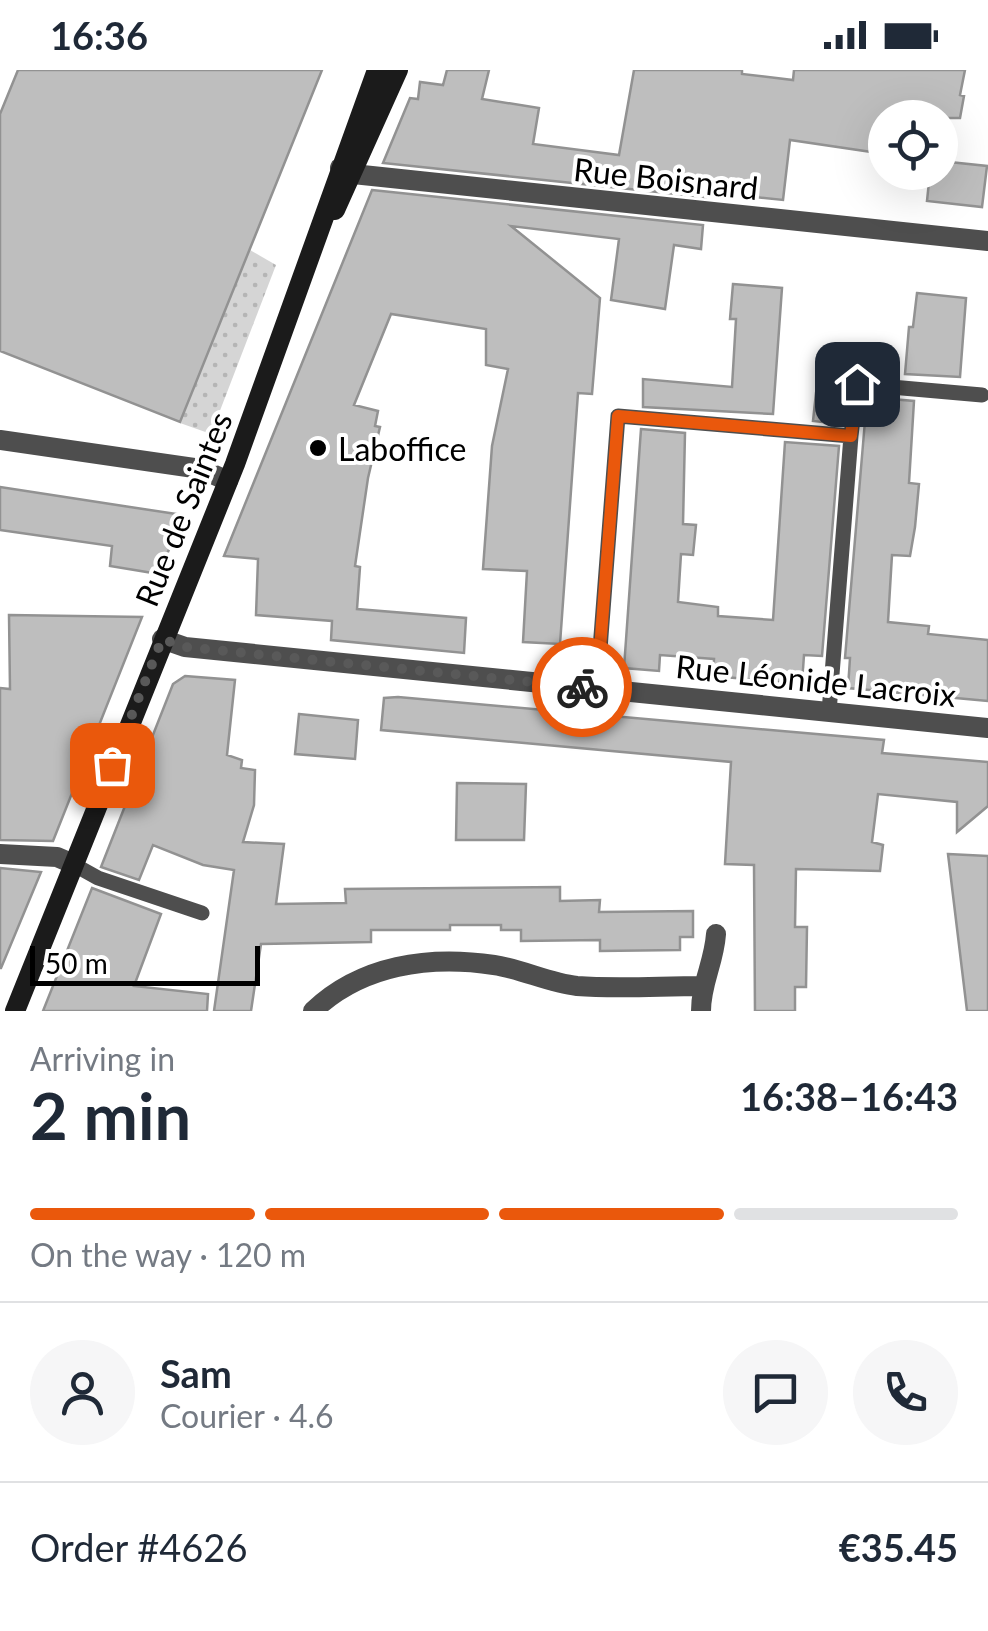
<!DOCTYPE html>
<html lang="en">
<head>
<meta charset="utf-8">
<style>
	body { margin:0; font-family:Lato,sans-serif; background:#f6f6f7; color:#1f2937; height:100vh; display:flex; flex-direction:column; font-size:38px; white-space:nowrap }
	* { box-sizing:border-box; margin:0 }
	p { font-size:32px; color:#747a83 }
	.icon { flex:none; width:55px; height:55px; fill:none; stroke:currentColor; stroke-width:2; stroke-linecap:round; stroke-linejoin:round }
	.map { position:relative; height:941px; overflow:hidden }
	.details { display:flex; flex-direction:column; background:#fff; flex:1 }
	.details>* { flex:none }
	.buttons { position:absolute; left:868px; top:30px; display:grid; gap:20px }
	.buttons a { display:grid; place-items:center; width:90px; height:90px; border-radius:50%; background:#fff; box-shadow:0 10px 40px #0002; font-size:50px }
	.scale { position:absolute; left:30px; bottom:25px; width:230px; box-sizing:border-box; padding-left:10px; border:5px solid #000; border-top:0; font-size:28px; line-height:35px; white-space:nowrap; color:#000; -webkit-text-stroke:8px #fff; paint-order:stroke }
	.pin { position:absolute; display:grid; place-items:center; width:85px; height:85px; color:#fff; margin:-42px; border-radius:20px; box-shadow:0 5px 15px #0006 }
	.courier { position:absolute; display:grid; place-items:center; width:100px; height:100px; margin:-50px; border:8px solid #ea580c; border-radius:50%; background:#fff; color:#222; box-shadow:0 2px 12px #0007 }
	.head em { font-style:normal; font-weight:700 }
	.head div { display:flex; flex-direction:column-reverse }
	.head { display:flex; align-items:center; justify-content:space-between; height:170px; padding:0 30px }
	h1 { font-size:65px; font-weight:700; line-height:75px }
	.bar { display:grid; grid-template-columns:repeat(4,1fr); gap:15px 10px; align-content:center; height:120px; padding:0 30px }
	.bar i { height:12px; border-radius:8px; background:#e0e1e3 }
	.bar .current { background:#ea580c }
	.bar p { grid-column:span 4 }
	.line { display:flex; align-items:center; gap:25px; padding:0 30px; border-top:2px solid #e0e1e3 }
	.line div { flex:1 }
	.round { display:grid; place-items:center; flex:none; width:105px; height:105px; border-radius:52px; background:#f6f6f7 }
	.status { display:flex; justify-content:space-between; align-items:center; height:70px; padding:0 50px; background:#fff; direction:ltr }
	.status svg { height:28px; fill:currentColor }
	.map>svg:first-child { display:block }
</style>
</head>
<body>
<div class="status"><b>16:36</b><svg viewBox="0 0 49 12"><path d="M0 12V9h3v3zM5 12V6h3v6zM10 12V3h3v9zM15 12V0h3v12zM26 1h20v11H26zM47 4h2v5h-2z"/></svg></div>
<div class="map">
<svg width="988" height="941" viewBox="0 0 988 941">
	<defs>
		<pattern id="grass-dots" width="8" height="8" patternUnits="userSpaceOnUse" patternTransform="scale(2.5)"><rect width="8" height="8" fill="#d5d5d5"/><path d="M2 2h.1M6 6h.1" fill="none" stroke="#b5b5b5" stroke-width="1.8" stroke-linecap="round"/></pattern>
	</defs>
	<rect width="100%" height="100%" fill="#fff"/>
	<path fill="url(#grass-dots)" d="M250,180L276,195L211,364L180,353Z"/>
	<path fill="#bebebe" stroke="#929292" stroke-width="2.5" d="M18,0H322L180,352L0,281V44Z
		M447,0H489L482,29L539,38L533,74L619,85L634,0H742V4L793,10L794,0H965L960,25L964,26L960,48H885V84L790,70L783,130L754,127L756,116L707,110L706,127L383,93L410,28L418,29L420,12L443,15Z
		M940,91L987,96L982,137L927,131L930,102H940Z
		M372,120L703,155L701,179L674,175L665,239L611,230L619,169L511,156L600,228L592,324L578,323L560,574L523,572L527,501L483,499L492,376L508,299L486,295V259L391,244L354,335L378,341L375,356L380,357L368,408L355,496L360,497L357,539L466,548L464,583L331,570L332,551L256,545L258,489L224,486Z
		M733,214L782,218L773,344L643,337V309L732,317L736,249H730Z
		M917,223L966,228L960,307L905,304L909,257H913Z
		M816,323L844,325L841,354L813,351Z
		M867,327L914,331L909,413L919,414L915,457L910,486L892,485L888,552L929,556L928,564L988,570V631L848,618L850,588H845Z
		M641,359L685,363L683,454L696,455L693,485L681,484L678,532L718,537V546L773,550L785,372L839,376L822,586L804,585L802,614L713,606L714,589L660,585L659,601L624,598Z
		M0,417L130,437L183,445L159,504L110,496L112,476L0,460Z
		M9,545L142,547L53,771L0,770V618L10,619Z
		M185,606L235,610L227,685L242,690L241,698L255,700L254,735L243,772L284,774L276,834L346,833L345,819L560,817V831L600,830L599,842L693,841V867H680V880L600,881V870L521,871V860H501V855H450V860H371V872L261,874L251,941H214L234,800L203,795L153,775L139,810L101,797L173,614Z
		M398,627L884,670L882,683L988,692V736L957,762V732L878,724L872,772L883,775L880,801L796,799L795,857H807L806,917H795V941H755L754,795L725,794L731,692L381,660L384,628Z
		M299,644L358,650L355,689L295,684Z
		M457,713L526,714L524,770H456Z
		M948,784L988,786V941H967Z
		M0,798L41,802L1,898H0Z
		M92,818L161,844L134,916L208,924L207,941H43Z"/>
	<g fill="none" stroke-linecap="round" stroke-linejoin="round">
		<path stroke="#4e4e4e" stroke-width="15" d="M597,618L618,346L851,366L857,314L982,325
			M829,642L851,366
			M71,793L98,808L202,843"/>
		<path stroke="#4e4e4e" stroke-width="20" d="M340,98L353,104L988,171
			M0,370L201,399L228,411
			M162,569L185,577L988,658
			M0,784L57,787L71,793
			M313,941C361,895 429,885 494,895C522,899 549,913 577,916C618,919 660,916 701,916
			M701,941C701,913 714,893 716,864"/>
		<path stroke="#1b1b1b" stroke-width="20" d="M335,140L398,0
			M15,941L235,394L377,0"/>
	</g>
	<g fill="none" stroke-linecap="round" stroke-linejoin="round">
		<path stroke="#595959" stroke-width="10" stroke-dasharray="0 18" d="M112,695L162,569L185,577L582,617"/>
		<path stroke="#ea580c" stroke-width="12" d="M582,617L597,618L618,346L851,366L857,314"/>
	</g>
	<circle fill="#000" stroke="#fff" stroke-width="4" cx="318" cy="378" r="10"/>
	<g text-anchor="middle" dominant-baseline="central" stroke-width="8" stroke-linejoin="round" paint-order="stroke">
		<g font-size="32" fill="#000" stroke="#fff">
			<text transform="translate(666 108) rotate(6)">Rue Boisnard</text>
			<text transform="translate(183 439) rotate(-68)">Rue de Saintes</text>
			<text transform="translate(816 610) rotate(6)">Rue Léonide Lacroix</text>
		</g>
		<g font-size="32" fill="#000" stroke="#fff" text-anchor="start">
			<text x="338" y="378">Laboffice</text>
		</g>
	</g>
</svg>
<div class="buttons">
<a><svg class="icon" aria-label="locate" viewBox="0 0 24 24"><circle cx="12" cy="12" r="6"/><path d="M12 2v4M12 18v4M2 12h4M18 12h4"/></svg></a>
</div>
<div class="scale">50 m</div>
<div class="pin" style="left:112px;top:695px;background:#ea580c"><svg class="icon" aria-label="bag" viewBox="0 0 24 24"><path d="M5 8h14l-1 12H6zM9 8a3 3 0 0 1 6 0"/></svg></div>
<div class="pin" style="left:857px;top:314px;background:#1f2937"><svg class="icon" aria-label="home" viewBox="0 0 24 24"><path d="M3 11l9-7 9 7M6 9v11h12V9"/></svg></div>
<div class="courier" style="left:582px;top:617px"><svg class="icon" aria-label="bike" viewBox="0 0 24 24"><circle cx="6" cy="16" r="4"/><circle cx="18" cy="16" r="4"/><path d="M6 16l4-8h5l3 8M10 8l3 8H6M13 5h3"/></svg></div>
</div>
<section class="details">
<div class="head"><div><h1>2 min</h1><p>Arriving in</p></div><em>16:38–16:43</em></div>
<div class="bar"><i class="current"></i><i class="current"></i><i class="current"></i><i></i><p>On the way · 120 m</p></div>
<div class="line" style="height:180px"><a class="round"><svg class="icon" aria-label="person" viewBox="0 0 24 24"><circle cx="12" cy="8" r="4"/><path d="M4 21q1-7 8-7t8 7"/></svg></a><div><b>Sam</b><p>Courier · 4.6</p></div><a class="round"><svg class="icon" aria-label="chat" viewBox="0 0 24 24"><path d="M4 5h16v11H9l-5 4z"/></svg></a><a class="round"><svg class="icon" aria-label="phone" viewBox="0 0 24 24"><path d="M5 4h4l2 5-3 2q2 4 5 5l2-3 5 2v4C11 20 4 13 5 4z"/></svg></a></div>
<div class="line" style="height:130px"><div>Order #4626</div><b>€35.45</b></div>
</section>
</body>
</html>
